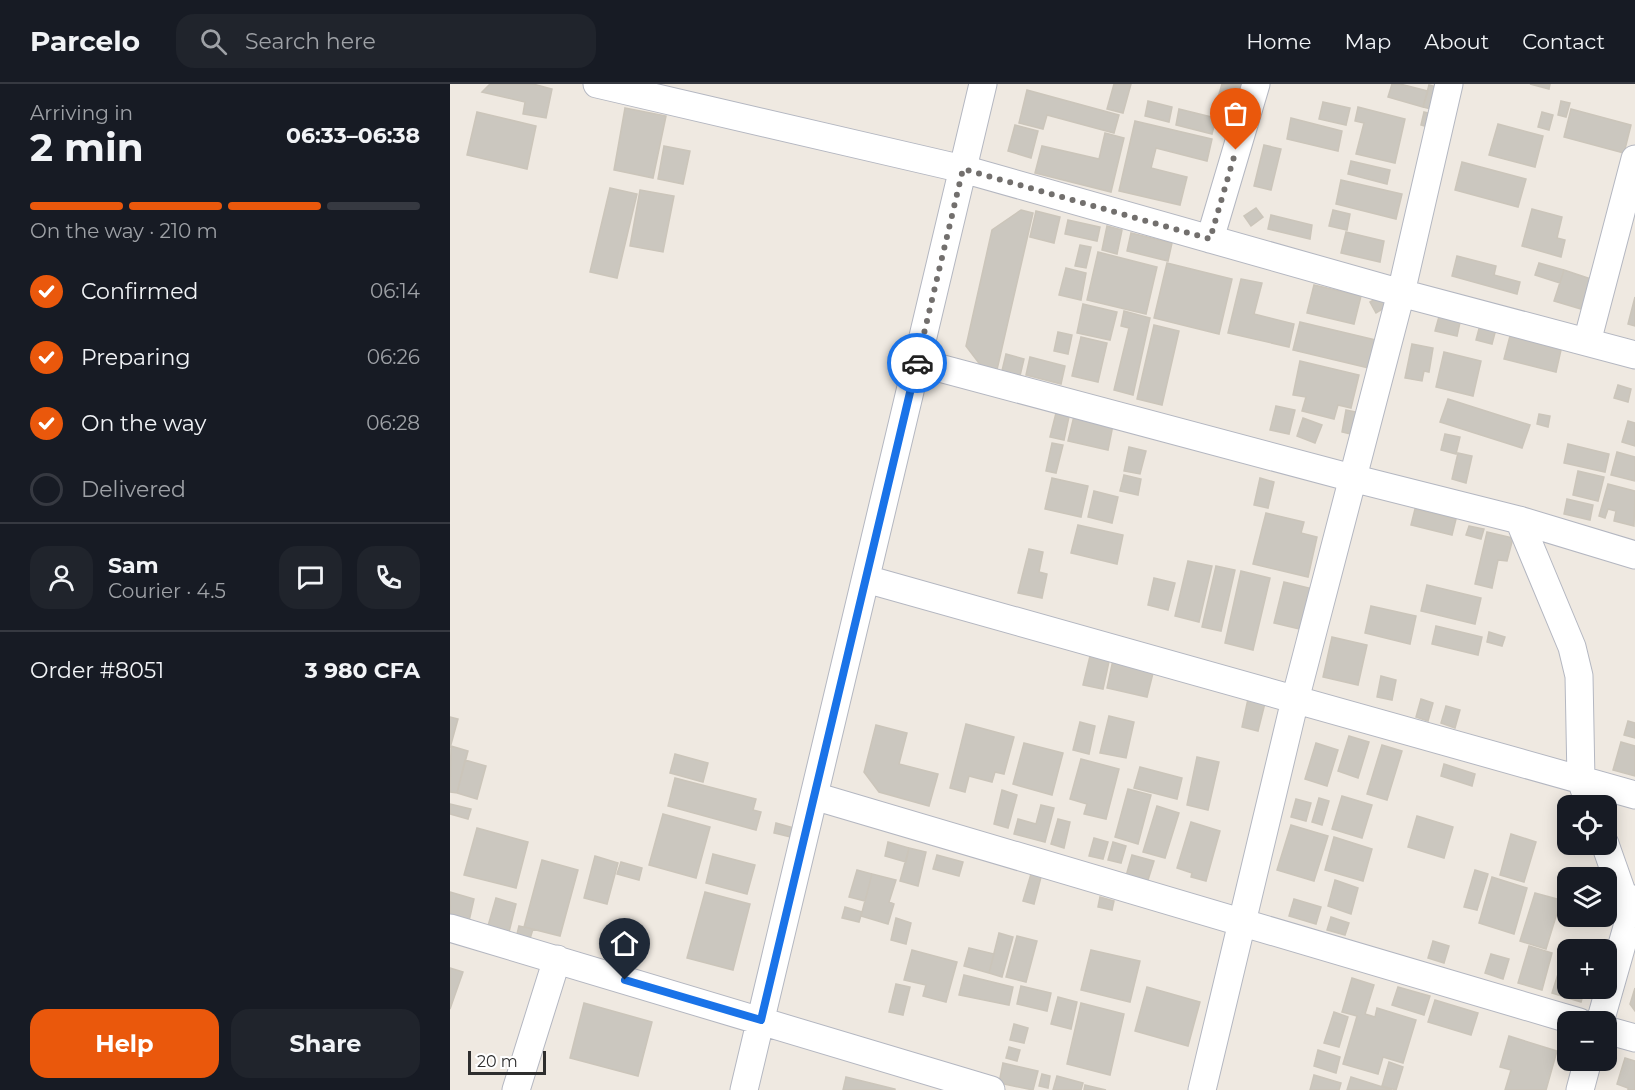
<!DOCTYPE html>
<html lang="en">
<head>
<meta charset="utf-8">
<style>
	body { margin:0; font-family:Montserrat,sans-serif; background:#20242c; color:#f1f3f6; height:100vh; display:flex; flex-direction:column; font-size:22px; white-space:nowrap }
	* { box-sizing:border-box; margin:0 }
	p { font-size:20px; color:#9ea1a6 }
	.icon { flex:none; width:33px; height:33px; fill:none; stroke:currentColor; stroke-width:2; stroke-linecap:round; stroke-linejoin:round }
	.map { position:relative; flex:1; overflow:hidden }
	.panel { display:flex; flex-direction:column; background:#171b24; width:450px }
	.panel>* { flex:none }
	.tools { position:absolute; left:1107px; top:711px; display:grid; gap:12px }
	.tools a { display:grid; place-items:center; width:60px; height:60px; border-radius:12px; background:#171b24; box-shadow:0 3px 15px #0003; font-size:30px }
	.scale { position:absolute; left:18px; bottom:15px; width:78px; box-sizing:border-box; padding-left:6px; border:3px solid #2e2e2e; border-top:0; font-size:16px; line-height:21px; white-space:nowrap; color:#2e2e2e; -webkit-text-stroke:4px #fff; paint-order:stroke }
	.pin { position:absolute; display:grid; place-items:center; width:51px; height:51px; color:#fff; margin:-62px -26px; border-radius:50% 50% 50% 0; rotate:-45deg; box-shadow:0 0 6px #0007 }
	.pin .icon { rotate:45deg }
	.courier { position:absolute; display:grid; place-items:center; width:60px; height:60px; margin:-30px; border:4px solid #1a73e8; border-radius:50%; background:#fff; color:#222; box-shadow:0 2px 8px #0007 }
	.overview em { font-style:normal; font-weight:700 }
	.overview div { display:flex; flex-direction:column-reverse }
	.overview { display:flex; align-items:center; justify-content:space-between; height:102px; padding:0 30px }
	h1 { font-size:39px; font-weight:700; line-height:45px }
	.bar { display:grid; grid-template-columns:repeat(4,1fr); gap:9px 6px; align-content:center; height:72px; padding:0 30px }
	.bar i { height:8px; border-radius:4px; background:#363941 }
	.bar .selected { background:#ea580c }
	.bar p { grid-column:span 4 }
	.line { display:flex; align-items:center; gap:15px; padding:0 30px; border-top:2px solid #363941 }
	.line div { flex:1 }
	.round { display:grid; place-items:center; flex:none; width:63px; height:63px; border-radius:18px; background:#20242c }
	ol { padding:0 30px; list-style:none }
	li { display:flex; align-items:center; gap:18px; height:66px }
	li p { margin-inline-start:auto }
	li .icon { padding:6px; border-radius:50%; background:#ea580c; color:#fff; stroke-width:4 }
	li:last-child { color:#9ea1a6 }
	li i { width:33px; height:33px; border:3px solid #363941; border-radius:50% }
	.primary-button { display:flex; gap:12px; margin-top:auto; padding:12px 30px }
	.primary-button a { flex:1; height:69px; border-radius:18px; background:#ea580c; color:#fff; font-size:24px; font-weight:700; line-height:69px; text-align:center }
	.primary-button a+a { background:#20242c; color:#f1f3f6 }
	header { display:flex; align-items:center; gap:36px; box-sizing:border-box; height:84px; padding:0 30px; background:#171b24; border-bottom:2px solid #363941 }
	header strong { font-size:28px }
	nav { display:flex; gap:33px; margin-inline-start:auto; font-size:21px }
	.search { width:420px; height:54px; background:#20242c; display:flex; align-items:center; gap:15px; box-sizing:border-box; padding:0 21px; border-radius:18px; color:#9ea1a6; font-size:22px }
	main { display:flex; flex:1; min-height:0 }
	.map>svg:first-child { display:block }
</style>
</head>
<body>
<header>
<strong>Parcelo</strong>
<div class="search"><svg class="icon" aria-label="search" viewBox="0 0 24 24"><circle cx="10" cy="10" r="6"/><path d="M15 15l6 6"/></svg>Search here</div>
<nav><a>Home</a><a>Map</a><a>About</a><a>Contact</a></nav>
</header>
<main>
<section class="panel">
<div class="overview"><div><h1>2 min</h1><p>Arriving in</p></div><em>06:33–06:38</em></div>
<div class="bar"><i class="selected"></i><i class="selected"></i><i class="selected"></i><i></i><p>On the way · 210 m</p></div>
<ol>
<li><svg class="icon" aria-label="check" viewBox="0 0 24 24"><path d="M5 12l5 5 9-10"/></svg>Confirmed<p>06:14</p></li>
<li><svg class="icon" aria-label="check" viewBox="0 0 24 24"><path d="M5 12l5 5 9-10"/></svg>Preparing<p>06:26</p></li>
<li><svg class="icon" aria-label="check" viewBox="0 0 24 24"><path d="M5 12l5 5 9-10"/></svg>On the way<p>06:28</p></li>
<li><i></i>Delivered</li>
</ol>
<div class="line" style="height:108px"><a class="round"><svg class="icon" aria-label="person" viewBox="0 0 24 24"><circle cx="12" cy="8" r="4"/><path d="M4 21q1-7 8-7t8 7"/></svg></a><div><b>Sam</b><p>Courier · 4.5</p></div><a class="round"><svg class="icon" aria-label="chat" viewBox="0 0 24 24"><path d="M4 5h16v11H9l-5 4z"/></svg></a><a class="round"><svg class="icon" aria-label="phone" viewBox="0 0 24 24"><path d="M5 4h4l2 5-3 2q2 4 5 5l2-3 5 2v4C11 20 4 13 5 4z"/></svg></a></div>
<div class="line" style="height:78px"><div>Order #8051</div><b>3 980 CFA</b></div>
<div class="primary-button"><a>Help</a><a>Share</a></div>
</section>
<div class="map">
<svg width="1185" height="1006" viewBox="0 0 1185 1006">
	<rect width="100%" height="100%" fill="#efe9e1"/>
	<path fill="#cbc7bf" stroke="#cbc5ba" stroke-width="1.5" d="M40,0H83L102,5L96,34L73,30L75,18L32,8Z
		M664,0H681L673,29L657,25Z
		M772,0H793L786,26L766,20Z
		M942,0H950L978,7L973,23L938,13Z
		M1080,0H1100L1099,5Z
		M979,1L991,4L985,26L973,23Z
		M577,6L669,31L664,49L597,31L593,45L569,39Z
		M698,17L722,23L719,38L695,32Z
		M1111,17L1120,19L1116,33L1108,31Z
		M873,18L900,24L896,41L869,35Z
		M908,23L955,35L945,79L906,70L914,39L905,37Z
		M175,24L216,32L203,94L164,86Z
		M729,25L766,34L762,50L726,41Z
		M1121,25L1181,41L1174,69L1114,53Z
		M27,28L86,42L77,85L17,71Z
		M974,28L986,31L982,44L971,41Z
		M1092,28L1103,31L1099,46L1088,43Z
		M841,34L892,47L888,67L837,55Z
		M685,37L762,55L757,77L706,64L701,84L737,93L730,121L669,107Z
		M1048,40L1093,52L1085,83L1039,71Z
		M565,41L588,47L581,74L558,67Z
		M655,49L674,54L661,108L585,89L592,62L649,75Z
		M814,61L831,65L821,106L804,102Z
		M214,62L240,67L233,100L208,95Z
		M901,77L940,86L937,100L898,90Z
		M1012,78L1076,95L1068,123L1005,106Z
		M891,96L952,110L946,135L886,120Z
		M160,104L187,110L167,194L140,188Z
		M190,106L224,112L213,168L180,162Z
		M806,124L813,133L801,142L794,132Z
		M1082,125L1112,133L1107,154L1115,156L1111,173L1072,162Z
		M571,126L583,129L546,290L535,287L516,262L542,146Z
		M883,126L900,130L897,146L879,142Z
		M586,127L610,133L604,159L580,153Z
		M821,131L862,141L860,155L818,145Z
		M618,136L650,143L647,157L615,150Z
		M657,142L672,146L667,170L652,166Z
		M896,148L934,157L930,178L891,169Z
		M681,149L722,159L718,177L677,167Z
		M630,161L641,163L636,184L625,182Z
		M648,168L707,183L696,230L637,216Z
		M1007,172L1046,182L1044,191L1070,198L1067,210L1002,192Z
		M717,179L782,195L769,250L704,234Z
		M1089,179L1114,186L1110,199L1085,191Z
		M616,184L636,189L631,216L609,211Z
		M1114,186L1141,195L1131,225L1104,217Z
		M791,195L812,199L804,230L844,240L839,263L778,249Z
		M864,201L911,212L904,240L857,229Z
		M932,211L939,221L926,229L920,218Z
		M1185,213V242L1178,240Z
		M633,220L667,228L660,256L627,249Z
		M674,227L700,234L683,311L664,306L679,244L671,242Z
		M990,229L1011,234L1007,252L985,247Z
		M850,238L926,256L919,284L843,266Z
		M704,241L729,247L712,321L687,315Z
		M1030,241L1046,245L1042,260L1026,256Z
		M608,248L622,251L618,270L604,267Z
		M1060,252L1111,266L1106,288L1054,275Z
		M631,253L657,259L648,298L622,292Z
		M962,260L983,264L979,288L974,287L972,297L955,294Z
		M994,268L1031,277L1023,312L986,303Z
		M556,270L574,275L569,296L551,291Z
		M580,273L615,282L611,300L576,291Z
		M850,277L909,291L901,324L888,321L884,335L852,327L856,313L843,311Z
		M1168,301L1181,305L1178,318L1164,314Z
		M998,315L1080,341L1072,364L990,338Z
		M826,322L845,326L839,350L820,346Z
		M607,325L620,328L614,356L600,353Z
		M896,326L906,328L901,350L892,348Z
		M1089,330L1100,332L1098,343L1087,340Z
		M624,332L663,341L658,366L618,357Z
		M853,334L872,341L865,359L847,352Z
		M1178,337L1185,339V362L1172,358Z
		M995,350L1010,353L1006,370L991,366Z
		M602,359L613,361L606,389L596,387Z
		M1118,360L1159,370L1155,388L1114,379Z
		M679,363L696,367L690,390L674,387Z
		M1167,368L1185,373V397L1161,391Z
		M1008,369L1022,372L1016,399L1002,395Z
		M1128,387L1154,393L1148,417L1123,411Z
		M674,391L691,395L688,411L670,407Z
		M602,394L638,402L631,433L595,425Z
		M810,394L824,398L818,424L804,421Z
		M1158,400L1185,407L1184,442L1164,437L1166,427L1158,425L1155,434L1149,432Z
		M644,407L668,413L662,439L638,433Z
		M1117,415L1143,421L1140,436L1114,430Z
		M965,425L1006,435L1002,451L961,441Z
		M816,429L854,438L851,449L867,453L858,493L803,480Z
		M628,441L673,451L667,480L621,469Z
		M1019,442L1034,445L1031,455L1016,451Z
		M1037,448L1063,454L1057,477L1048,476L1042,504L1025,500Z
		M579,465L593,468L589,488L597,490L592,514L568,509Z
		M738,477L762,482L749,538L725,532Z
		M766,482L785,486L771,547L752,543Z
		M791,487L820,494L803,566L775,559Z
		M704,494L725,499L718,526L698,521Z
		M834,498L863,505L854,546L824,539Z
		M977,501L1031,514L1025,540L971,527Z
		M921,522L966,532L960,560L915,549Z
		M986,542L1032,553L1028,571L982,560Z
		M1039,548L1055,553L1052,562L1037,558Z
		M882,553L917,561L908,601L873,593Z
		M641,568L660,573L653,605L633,601Z
		M663,576L704,585L697,613L657,604Z
		M931,592L946,596L942,616L927,613Z
		M798,615L815,619L808,647L792,643Z
		M971,615L983,619L978,637L966,633Z
		M996,622L1010,626L1005,644L991,639Z
		M659,632L684,638L676,674L650,669Z
		M0,633L8,635L0,664Z
		M1178,637L1185,639V654L1174,651Z
		M630,638L645,642L639,670L623,666Z
		M516,640L564,653L554,690L545,688L542,698L519,692L515,708L500,704Z
		M426,641L457,649L449,680L488,690L479,722L429,708L414,688Z
		M899,652L919,658L908,694L888,687Z
		M1171,658L1185,662V692L1163,686Z
		M574,659L613,669L602,711L563,700Z
		M866,659L888,666L877,702L855,695Z
		M932,661L952,667L937,716L917,710Z
		M1,662L18,667L7,709L0,708Z
		M225,670L258,679L253,698L220,689Z
		M747,673L769,678L758,726L737,721Z
		M631,675L669,685L656,735L634,730L637,720L620,715Z
		M15,676L36,682L27,715L7,709Z
		M994,680L1025,690L1022,702L991,692Z
		M690,683L732,694L727,715L684,704Z
		M225,694L306,715L303,726L311,728L306,746L218,722Z
		M678,705L701,711L688,760L665,753Z
		M552,706L567,711L558,744L544,740Z
		M892,712L922,721L912,754L882,745Z
		M869,714L879,717L872,741L862,738Z
		M846,715L861,719L856,737L841,733Z
		M0,720L21,725L18,735L0,730Z
		M591,721L604,724L595,758L564,750L568,735L586,740Z
		M707,722L729,729L715,774L693,768Z
		M213,730L260,743L246,794L199,781Z
		M967,732L1003,743L994,774L958,763Z
		M608,735L620,738L614,764L601,760Z
		M741,738L770,747L756,797L741,793L742,789L727,784Z
		M326,739L344,744L341,753L324,749Z
		M841,741L878,752L864,797L827,786Z
		M27,744L78,758L66,804L14,791Z
		M1061,750L1086,758L1074,798L1050,791Z
		M884,753L922,765L913,797L875,786Z
		M644,754L658,758L653,775L639,772Z
		M438,758L459,764L456,778L435,772Z
		M663,758L676,762L671,779L658,776Z
		M459,764L476,768L468,802L450,797Z
		M263,770L305,781L297,810L256,799Z
		M487,771L513,778L509,792L483,785Z
		M682,771L704,777L697,799L676,792Z
		M145,772L168,779L157,820L134,814Z
		M92,776L128,786L110,852L74,843Z
		M171,778L192,784L189,796L167,790Z
		M407,786L422,790L415,817L399,813Z
		M1025,786L1038,790L1027,826L1014,823Z
		M422,790L446,796L439,818L444,820L438,840L411,832Z
		M581,790L591,793L584,820L573,817Z
		M1042,793L1077,804L1064,850L1029,839Z
		M885,796L908,804L901,830L878,822Z
		M0,808L24,815L19,837L0,832Z
		M255,808L300,820L283,886L237,874Z
		M1085,809L1111,816L1096,865L1070,857Z
		M650,813L664,817L662,826L648,823Z
		M46,814L66,820L59,848L38,842Z
		M844,815L871,823L866,840L839,832Z
		M395,823L412,828L409,838L392,834Z
		M881,833L899,839L895,851L877,846Z
		M446,834L461,839L456,860L441,856Z
		M69,842L83,845L79,858L66,854Z
		M549,849L563,853L552,893L539,889Z
		M567,852L587,857L576,898L556,893Z
		M983,857L999,862L994,879L978,874Z
		M1079,862L1102,869L1092,906L1068,899Z
		M519,864L544,870L539,889L514,882Z
		M462,866L507,878L496,918L473,912L476,901L454,896Z
		M641,866L690,877L680,918L631,906Z
		M1041,870L1059,875L1053,895L1035,889Z
		M0,884L13,888L0,925Z
		M1108,890L1118,893V904H1135L1131,918L1102,909Z
		M514,891L563,903L559,921L509,911Z
		M902,894L924,901L915,930L925,933L927,924L966,936L953,979L933,973L928,990L893,980L907,932L892,928Z
		M446,900L460,903L453,931L439,928Z
		M571,902L601,909L597,927L567,920Z
		M697,903L750,918L738,962L685,947Z
		M948,903L980,912L974,931L942,921Z
		M1185,904V927L1180,920Z
		M608,913L627,918L621,945L601,940Z
		M985,916L1028,929L1021,951L978,938Z
		M134,919L202,938L188,992L120,974Z
		M631,919L674,930L660,991L617,980Z
		M884,928L898,933L889,963L874,959Z
		M564,940L578,944L574,959L560,956Z
		M1059,952L1107,967L1096,1006H1055L1061,986L1050,983Z
		M559,963L570,966L567,977L556,974Z
		M868,966L890,973L886,989L864,982Z
		M1175,974L1185,977V1006H1178V1004L1167,1000Z
		M939,978L953,983L946,1006L932,1002Z
		M553,979L588,987L583,1006L549,999Z
		M592,990L600,992L598,1004L589,1002Z
		M864,991L891,999L889,1006H860Z
		M607,992L633,999L631,1006H603Z
		M396,993L445,1005V1006H393Z
		M901,993L942,1006H897Z
		M635,1001L656,1006H634Z"/>
	<g fill="none" stroke-linecap="round" stroke-linejoin="round">
		<defs>
			<path id="minor" d="M147,0L513,85L951,209L1185,271
				M760,155L806,0
				M1137,258L1185,75
				M467,278L902,394L1069,436L1185,471
				M1069,436L1122,563L1129,592L1131,696L1140,722
				M416,495L1185,711
				M364,712L1129,938
				M1155,760L1180,831
				M0,844L541,1006
				M1150,938L1185,815
				M1156,946L1185,954
				M66,1006L107,875
				M294,1006L533,0
				M752,1006L845,616L951,209L999,0
				M1130,1006L1138,976"/>
		</defs>
		<use href="#minor" stroke="#b4b7c1" stroke-width="29"/>
		<use href="#minor" stroke="#fff" stroke-width="27"/>
	</g>
	<g fill="none" stroke-linecap="round" stroke-linejoin="round">
		<path stroke="#726f6d" stroke-width="6" stroke-dasharray="0 10.8" d="M467,279L513,85L760,155L786,66"/>
		<path stroke="#1a73e8" stroke-width="8" d="M175,896L311,936L467,279"/>
	</g>
</svg>
<div class="tools">
<a><svg class="icon" aria-label="locate" viewBox="0 0 24 24"><circle cx="12" cy="12" r="6"/><path d="M12 2v4M12 18v4M2 12h4M18 12h4"/></svg></a>
<a><svg class="icon" aria-label="layers" viewBox="0 0 24 24"><path d="M12 4l9 5-9 5-9-5zM3 14l9 5 9-5"/></svg></a>
<a>+</a>
<a>−</a>
</div>
<div class="scale">20 m</div>
<div class="pin" style="left:786px;top:66px;background:#ea580c"><svg class="icon" aria-label="bag" viewBox="0 0 24 24"><path d="M5 8h14l-1 12H6zM9 8a3 3 0 0 1 6 0"/></svg></div>
<div class="pin" style="left:175px;top:896px;background:#1f2937"><svg class="icon" aria-label="home" viewBox="0 0 24 24"><path d="M3 11l9-7 9 7M6 9v11h12V9"/></svg></div>
<div class="courier" style="left:467px;top:279px"><svg class="icon" aria-label="car" viewBox="0 0 24 24"><path d="M5 17H2v-5l4-1 3-4h7l3 4 3 1v5h-3M9 17h6M6 11h13"/><circle cx="7" cy="17" r="2"/><circle cx="17" cy="17" r="2"/></svg></div>
</div>
</main>
</body>
</html>
